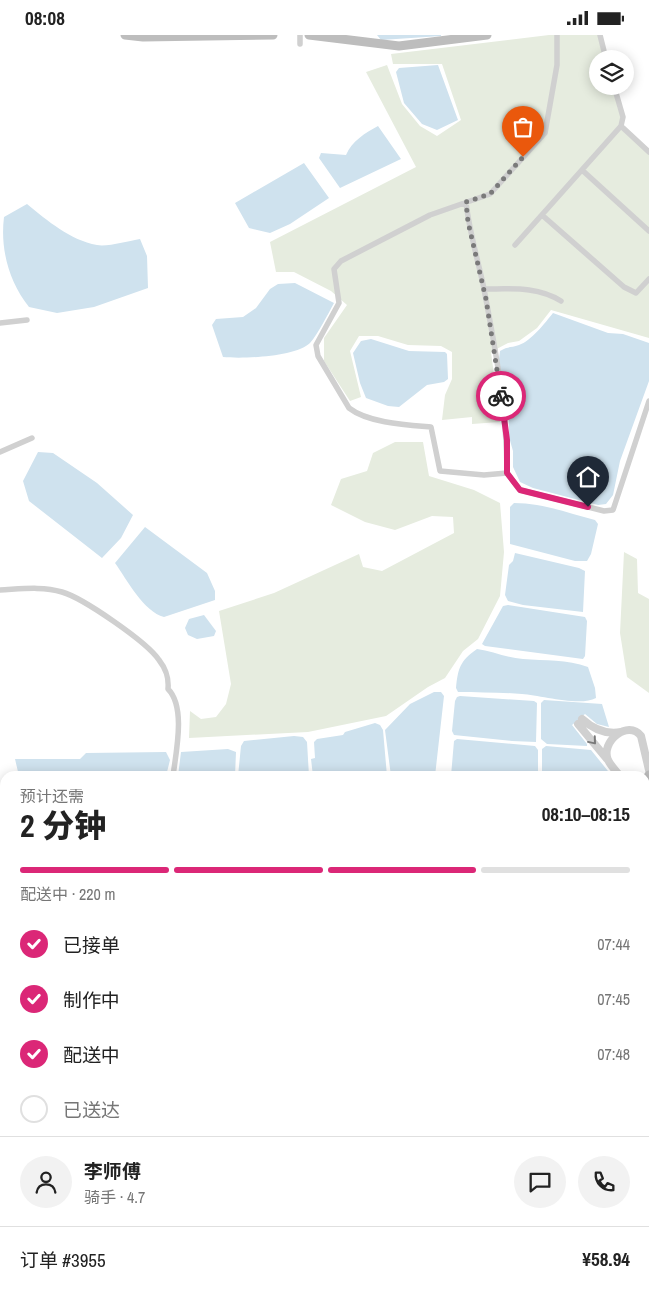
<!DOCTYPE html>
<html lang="zh">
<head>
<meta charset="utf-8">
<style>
	body { margin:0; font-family:"Archivo Narrow","Noto Sans SC",sans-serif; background:#f2f2f2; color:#222; height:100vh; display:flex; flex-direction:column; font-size:19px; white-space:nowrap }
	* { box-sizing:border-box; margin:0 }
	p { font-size:16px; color:#767676 }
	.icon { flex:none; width:28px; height:28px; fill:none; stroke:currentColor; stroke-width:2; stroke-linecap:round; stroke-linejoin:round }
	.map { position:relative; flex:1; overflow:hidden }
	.details { position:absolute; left:0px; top:736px; width:650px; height:531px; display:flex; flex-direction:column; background:#fff; border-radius:15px 15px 0 0; box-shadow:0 2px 12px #0003 }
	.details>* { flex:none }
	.buttons { position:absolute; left:589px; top:15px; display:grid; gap:10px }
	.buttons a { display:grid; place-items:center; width:45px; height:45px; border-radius:50%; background:#fff; box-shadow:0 2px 12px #0003; font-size:25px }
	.pin { position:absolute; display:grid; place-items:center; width:42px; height:42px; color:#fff; margin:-51px -21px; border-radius:50% 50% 50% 0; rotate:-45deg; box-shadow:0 0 5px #0007 }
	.pin .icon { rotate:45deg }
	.courier { position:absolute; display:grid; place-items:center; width:50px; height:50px; margin:-25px; border:4px solid #db2777; border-radius:50%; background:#fff; color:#222; box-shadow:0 1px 6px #0007 }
	.headline em { font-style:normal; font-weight:800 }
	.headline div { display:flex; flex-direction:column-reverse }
	.headline { display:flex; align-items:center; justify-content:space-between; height:85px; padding:0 20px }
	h1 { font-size:32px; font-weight:800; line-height:38px }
	.bar { display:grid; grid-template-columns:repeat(4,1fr); gap:8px 5px; align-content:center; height:60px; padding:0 20px }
	.bar i { height:6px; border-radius:4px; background:#e0e0e0 }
	.bar .active { background:#db2777 }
	.bar p { grid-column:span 4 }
	.line { display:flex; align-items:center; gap:12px; padding:0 20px; border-top:1px solid #e0e0e0 }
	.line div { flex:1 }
	.round { display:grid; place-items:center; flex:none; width:52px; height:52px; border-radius:26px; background:#f2f2f2 }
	ol { padding:0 20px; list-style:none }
	li { display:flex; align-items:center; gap:15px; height:55px }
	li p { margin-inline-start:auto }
	li .icon { padding:5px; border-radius:50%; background:#db2777; color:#fff; stroke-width:4 }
	li:last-child { color:#767676 }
	li i { width:28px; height:28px; border:2px solid #e0e0e0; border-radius:50% }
	.status { display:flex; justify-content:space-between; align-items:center; height:35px; padding:0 25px; background:#fff; direction:ltr }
	.status svg { height:14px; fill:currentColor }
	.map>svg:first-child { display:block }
</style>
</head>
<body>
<div class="status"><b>08:08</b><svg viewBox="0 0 49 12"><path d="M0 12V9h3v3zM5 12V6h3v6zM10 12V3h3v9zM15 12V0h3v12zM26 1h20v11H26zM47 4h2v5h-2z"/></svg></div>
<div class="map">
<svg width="649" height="1267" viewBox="0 0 649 1267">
	<rect width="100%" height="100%" fill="#fff"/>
	<path fill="#e6ecdf" d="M549,0H602L608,24H598V51H616L623,91L649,114V303L551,275L537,293L519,306L508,308L491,317L500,387L472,389V382L442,385L445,360L452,344V317L441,311L408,310L378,301H359L350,316L361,362L350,366L324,326V303L347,270L331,256L294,237H276L270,207L416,132L366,37L387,30L402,69L420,91L437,101L461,85L442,29H393L391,19Z
		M395,407H423L429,441L474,455L500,468L504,517L500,561L478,604L463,616L445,643L428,652L386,681L308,697L189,703L190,676L201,684L216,682L226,669L231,649L219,576L274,558L359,519L363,532L382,536L454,498L453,482L432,481L395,495L365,487L331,470L341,444L367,436L373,418Z
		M624,517L637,524L638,558L649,564V658L627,642L620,598Z
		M90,1262H325L335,1267H90Z"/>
	<path fill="#cfe2ee" d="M377,0H441V1L381,5Z
		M438,30L458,85L437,95L422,89L404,68L396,37L399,33Z
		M378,91L401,124L340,153L319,123L321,118L346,120C352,106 365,98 378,91Z
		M304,128L329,163L290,189L270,198L249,193L235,168Z
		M27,169C48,186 70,205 97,210C107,212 129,206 140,204L147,221L148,253L94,272L57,278L29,272C9,247 0,214 4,182Z
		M295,248L334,268C328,279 318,299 310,308C296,322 242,324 223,322L212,290L216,284L243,282L256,273L270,254L278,249Z
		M553,278L608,298L623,299L649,308V346L620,426L613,460L606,469L598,470L533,453L520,447L513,432V416L509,402V385L498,331L500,316C508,311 511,313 519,310C531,306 545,288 553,278Z
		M371,304L409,316L445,317L447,319L448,344L444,347L427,350L399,372L388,371L366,363L360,348L353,318L361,306Z
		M38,417L53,418L97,448L133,480L121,503L102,523L29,466L23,446Z
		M514,468C542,468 568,478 595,485L598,489L591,519L587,526H575L510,509V472Z
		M145,492L207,538L215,556V565L164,582C144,577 127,545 115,528Z
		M515,518L579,533L585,536L583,577L523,570L508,566L505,560L509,530L513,526Z
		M508,570L585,582L587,586L585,621L583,624L485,611L482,609L503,571Z
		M204,580L216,596L214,601L197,604L188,600L185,593L189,584Z
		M477,614C492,616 507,623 523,624C545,626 567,624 588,632L595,653L596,663C580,672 540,660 522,659C501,657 479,658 458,657L456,653C458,633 460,626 477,614Z
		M434,657H441L444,661L435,741H391L385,695L410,669Z
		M460,661L534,666L537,668L536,707L512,706L454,700L452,696L455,666L457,662Z
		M544,665L602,669L609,692L597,689L585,679L572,690L587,709V711L547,709L541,704V668Z
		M375,688L380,690L383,695L387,741H313L311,724L315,723L314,707L317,704L343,700L345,697Z
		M294,701L303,702L307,707L309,741H238L241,711L244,706Z
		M457,704L535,711L538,715V741H451L454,706Z
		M546,711L591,715L612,741H542V714Z
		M228,714L236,717L235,741H178L181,717Z
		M166,717L170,725L166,741H19L15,724H80L86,718Z
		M5,1171V1228L0,1229V1172Z"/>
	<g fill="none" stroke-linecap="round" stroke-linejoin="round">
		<path stroke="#d0d0d0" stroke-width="5.5" d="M557,0V30L545,98L490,159L430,180L341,226L334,234L339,268L316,310L318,321L349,373C368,388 407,390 431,392L440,436L484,440L507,438L520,455L604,476L613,475L649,366
			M600,0L606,24
			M300,9V0
			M614,51L623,82L621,91L649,117
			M582,135L649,196
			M466,167C469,195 477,222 483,249C495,311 507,375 507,438
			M542,180L624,252L636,258L649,244
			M515,210L621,91
			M484,254C511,254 537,251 561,266
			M0,288L27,285
			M0,417L32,403
			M0,555C21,554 42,551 62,557C83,563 147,607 159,625C166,634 169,642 168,654C186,672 176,717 173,741
			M645,771L649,769
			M0,831H5
			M0,852L5,843
			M0,961H5
			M0,988L5,996
			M0,1063L5,1069
			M0,1102L5,1099
			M645,1166L649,1172
			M645,1220L649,1215
			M348,1262L358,1267
			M119,1267L121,1264L126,1262
			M252,1267L255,1262
			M479,1267L482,1262
			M616,1267L618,1262"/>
		<path stroke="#d0d0d0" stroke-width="8" d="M582,684C593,694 605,700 621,697
			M578,689L607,724
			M620,741C616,736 611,731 608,725C600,707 628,684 641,701L649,735
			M0,769L5,778
			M645,780L649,786"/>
		<path stroke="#bdbdbd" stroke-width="9" d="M125,0L143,2L273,0
			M309,0L399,11L487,0
			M645,746L649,740
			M645,932L649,926
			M384,1267L387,1262
			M441,1267L444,1262
			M458,1267L461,1262"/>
		<path stroke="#9a9a9a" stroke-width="10" d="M645,826L649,817
			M645,864L649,855
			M395,1267L398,1262
			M407,1267L410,1262
			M425,1267L427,1262"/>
	</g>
	<defs><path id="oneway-chevron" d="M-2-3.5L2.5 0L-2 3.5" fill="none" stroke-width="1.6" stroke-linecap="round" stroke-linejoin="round" transform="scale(1.25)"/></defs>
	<use stroke="#7a7a7a" href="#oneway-chevron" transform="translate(593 706) rotate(50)"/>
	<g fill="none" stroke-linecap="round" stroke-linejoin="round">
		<path stroke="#7a7a7a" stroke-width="5" stroke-dasharray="0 9" d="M501,361L486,264L468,187L466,167L490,159L523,122"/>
		<path stroke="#db2777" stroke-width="6" d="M501,361L507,405V438L520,455L588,472"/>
	</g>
</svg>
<div class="buttons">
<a><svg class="icon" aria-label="layers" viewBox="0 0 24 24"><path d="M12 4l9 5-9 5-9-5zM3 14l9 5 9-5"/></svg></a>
</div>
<div class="pin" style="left:523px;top:122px;background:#ea580c"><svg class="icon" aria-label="bag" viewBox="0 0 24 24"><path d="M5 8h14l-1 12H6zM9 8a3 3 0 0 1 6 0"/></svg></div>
<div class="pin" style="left:588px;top:472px;background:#1f2937"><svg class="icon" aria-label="home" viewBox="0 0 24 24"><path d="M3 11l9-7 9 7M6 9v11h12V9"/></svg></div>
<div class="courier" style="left:501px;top:361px"><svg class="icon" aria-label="bike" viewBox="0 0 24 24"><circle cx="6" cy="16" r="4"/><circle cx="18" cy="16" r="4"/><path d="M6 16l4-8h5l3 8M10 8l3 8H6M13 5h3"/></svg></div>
<section class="details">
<div class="headline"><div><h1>2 分钟</h1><p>预计还需</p></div><em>08:10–08:15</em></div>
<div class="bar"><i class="active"></i><i class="active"></i><i class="active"></i><i></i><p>配送中 · 220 m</p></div>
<ol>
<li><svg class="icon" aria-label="check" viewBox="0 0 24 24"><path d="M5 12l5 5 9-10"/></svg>已接单<p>07:44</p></li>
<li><svg class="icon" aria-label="check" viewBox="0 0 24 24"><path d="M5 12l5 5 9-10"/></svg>制作中<p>07:45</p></li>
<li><svg class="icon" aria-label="check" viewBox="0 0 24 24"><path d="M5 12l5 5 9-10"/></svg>配送中<p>07:48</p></li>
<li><i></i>已送达</li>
</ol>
<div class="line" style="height:90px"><a class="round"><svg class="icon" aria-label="person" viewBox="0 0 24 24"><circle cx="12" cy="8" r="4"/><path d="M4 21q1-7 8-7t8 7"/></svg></a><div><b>李师傅</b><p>骑手 · 4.7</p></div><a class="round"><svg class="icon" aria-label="chat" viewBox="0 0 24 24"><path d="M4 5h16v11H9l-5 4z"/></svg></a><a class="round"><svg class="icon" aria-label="phone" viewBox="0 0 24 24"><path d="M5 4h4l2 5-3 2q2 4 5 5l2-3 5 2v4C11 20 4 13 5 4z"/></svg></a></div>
<div class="line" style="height:65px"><div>订单 #3955</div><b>¥58.94</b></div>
</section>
</div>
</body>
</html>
